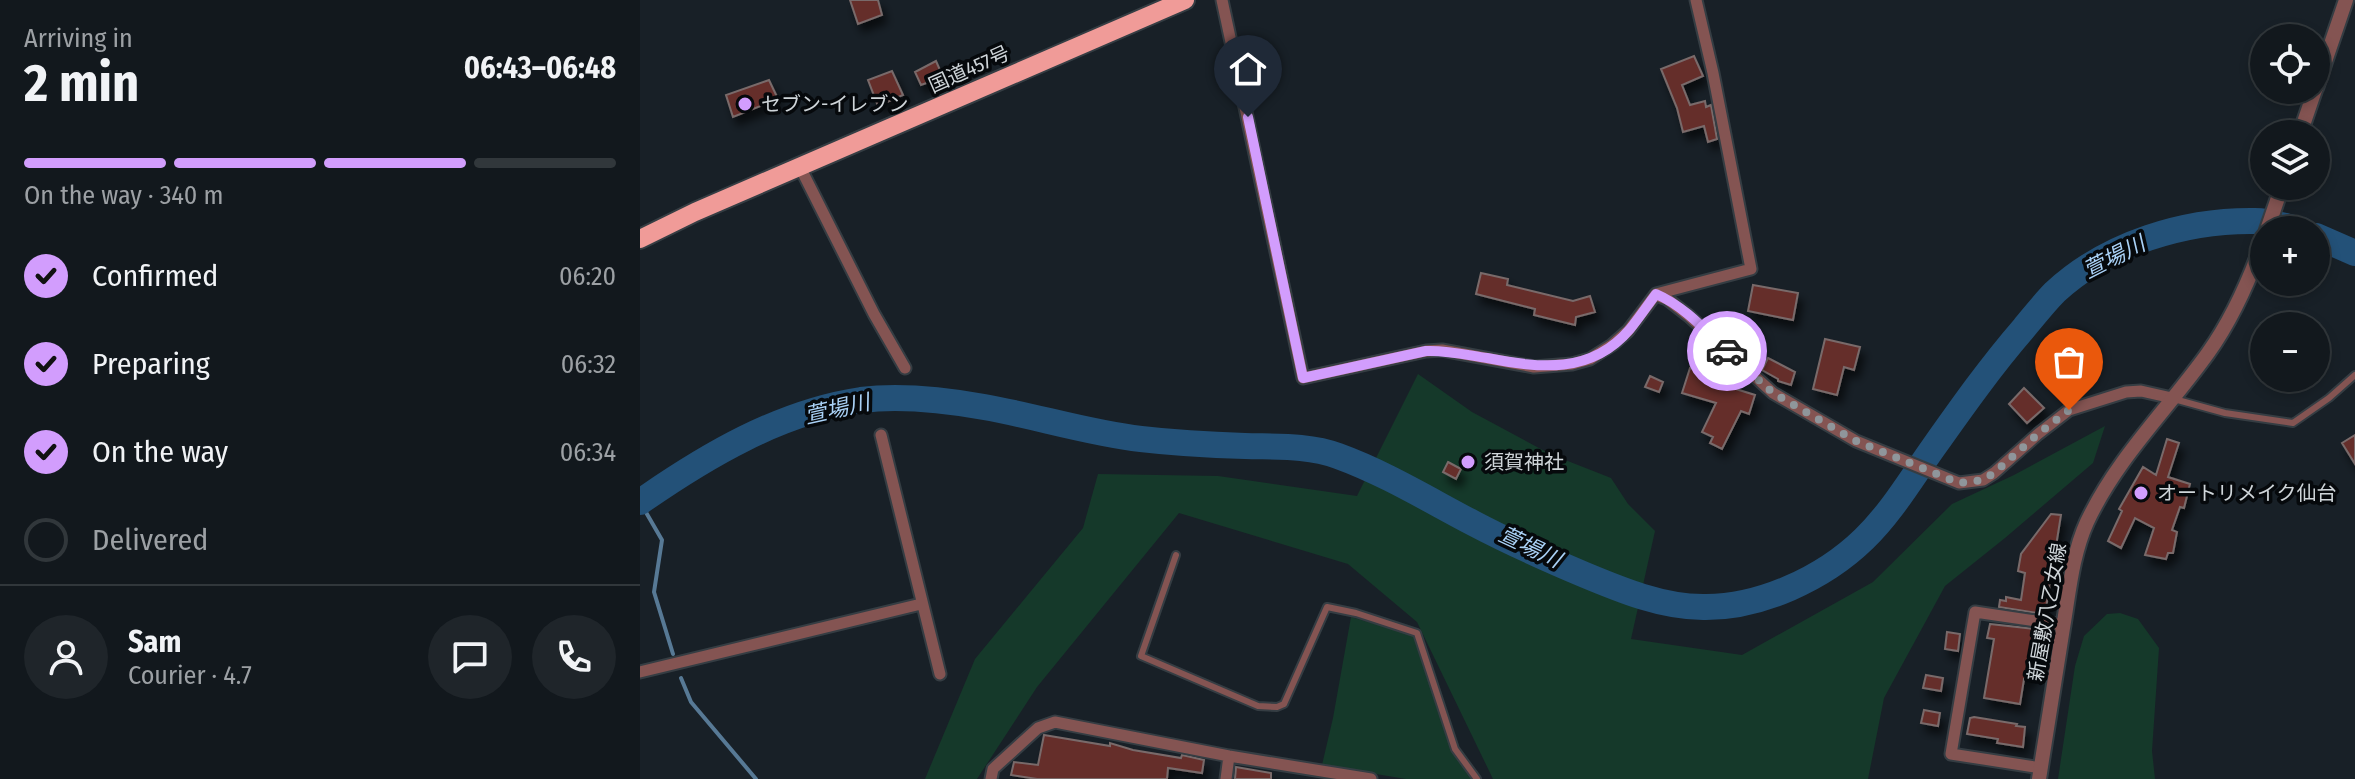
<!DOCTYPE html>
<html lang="en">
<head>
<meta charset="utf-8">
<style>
	body { margin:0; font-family:"Fira Sans Condensed","Noto Sans JP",sans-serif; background:#1f252a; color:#f1f3f6; height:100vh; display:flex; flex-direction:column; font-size:30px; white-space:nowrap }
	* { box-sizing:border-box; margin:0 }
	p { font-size:26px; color:#9ca0a4 }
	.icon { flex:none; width:44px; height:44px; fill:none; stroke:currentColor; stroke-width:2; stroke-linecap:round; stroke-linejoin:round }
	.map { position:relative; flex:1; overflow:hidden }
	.drawer { display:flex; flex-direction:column; background:#12181d; width:640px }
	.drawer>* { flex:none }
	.controls { position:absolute; left:1610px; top:24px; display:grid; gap:16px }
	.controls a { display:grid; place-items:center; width:80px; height:80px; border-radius:50%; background:#12181d; box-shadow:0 4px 12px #0003,0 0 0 2px #31373b; font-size:40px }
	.pin { position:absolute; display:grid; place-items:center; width:68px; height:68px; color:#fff; margin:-82px -34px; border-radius:50% 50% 50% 0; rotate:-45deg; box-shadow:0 0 8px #0007 }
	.pin .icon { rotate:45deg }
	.courier { position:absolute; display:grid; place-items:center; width:80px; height:80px; margin:-40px; border:6px solid #d29dfd; border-radius:50%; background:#fff; color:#222; box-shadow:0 2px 10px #0007 }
	.head em { font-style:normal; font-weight:700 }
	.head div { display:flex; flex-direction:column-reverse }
	.head { display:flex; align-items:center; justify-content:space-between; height:136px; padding:0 24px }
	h1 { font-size:52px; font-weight:700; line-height:60px }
	.bar { display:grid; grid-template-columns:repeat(4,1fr); gap:12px 8px; align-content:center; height:96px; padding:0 24px }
	.bar i { height:10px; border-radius:6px; background:#31373b }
	.bar .active { background:#d29dfd }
	.bar p { grid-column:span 4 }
	.line { display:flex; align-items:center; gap:20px; padding:0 24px; border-top:2px solid #31373b }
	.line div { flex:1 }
	.round { display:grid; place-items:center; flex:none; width:84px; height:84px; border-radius:42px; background:#1f252a }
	ol { padding:0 24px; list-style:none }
	li { display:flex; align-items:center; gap:24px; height:88px }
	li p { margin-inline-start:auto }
	li .icon { padding:8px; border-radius:50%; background:#d29dfd; color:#111; stroke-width:4 }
	li:last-child { color:#9ca0a4 }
	li i { width:44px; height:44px; border:4px solid #31373b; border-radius:50% }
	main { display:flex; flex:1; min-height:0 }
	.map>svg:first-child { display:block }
</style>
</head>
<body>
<main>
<section class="drawer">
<div class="head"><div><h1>2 min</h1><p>Arriving in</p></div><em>06:43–06:48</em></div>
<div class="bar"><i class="active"></i><i class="active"></i><i class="active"></i><i></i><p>On the way · 340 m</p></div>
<ol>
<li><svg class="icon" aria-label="check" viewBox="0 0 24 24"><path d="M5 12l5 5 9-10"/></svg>Confirmed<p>06:20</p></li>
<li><svg class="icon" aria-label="check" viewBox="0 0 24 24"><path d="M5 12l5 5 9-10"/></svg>Preparing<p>06:32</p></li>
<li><svg class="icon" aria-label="check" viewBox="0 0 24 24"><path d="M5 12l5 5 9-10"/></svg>On the way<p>06:34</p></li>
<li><i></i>Delivered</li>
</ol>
<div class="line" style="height:144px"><a class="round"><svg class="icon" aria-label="person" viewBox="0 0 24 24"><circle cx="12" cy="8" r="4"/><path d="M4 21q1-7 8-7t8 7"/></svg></a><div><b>Sam</b><p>Courier · 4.7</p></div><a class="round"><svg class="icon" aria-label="chat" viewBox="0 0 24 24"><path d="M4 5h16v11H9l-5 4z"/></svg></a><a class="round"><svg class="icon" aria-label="phone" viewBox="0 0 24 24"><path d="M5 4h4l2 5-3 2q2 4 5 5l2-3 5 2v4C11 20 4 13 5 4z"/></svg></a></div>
</section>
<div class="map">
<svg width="1715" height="779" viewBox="0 0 1715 779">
	<defs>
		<filter id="shadow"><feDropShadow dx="4.5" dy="8" stdDeviation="4" flood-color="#0009"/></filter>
	</defs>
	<rect width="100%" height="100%" fill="#182027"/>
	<path fill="#15392a" d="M778,374L832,412L910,454L971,478L988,504L1015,531L991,639L1102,655L1233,582L1312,504L1374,475L1465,426L1453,463L1365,538L1305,586L1244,698L1228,779H853L777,622L708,564L539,513L397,687L337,779H285L335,659L443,528L458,474L578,476L717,496Z
		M1480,613L1498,619L1519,648L1512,751L1515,779H1418L1435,666L1444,636L1467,614Z
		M711,617L773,635L811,749L833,779H766L682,765L693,718Z"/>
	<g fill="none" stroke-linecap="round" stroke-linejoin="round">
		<path stroke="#577995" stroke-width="4" d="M0,502L22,540L14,592L33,654
			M41,678L51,702L116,779"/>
		<path stroke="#235178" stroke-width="26" d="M1676,236L1715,253
			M0,502C66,456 140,412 221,400C261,395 305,400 344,407C396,416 448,433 501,439C535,443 570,445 605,446C635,447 669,445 698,456C745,473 789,500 833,523C869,542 907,559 945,575C981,590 1022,607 1063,607C1120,608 1184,578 1224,539C1251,513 1271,479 1293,448C1322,407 1351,366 1384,328C1394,316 1404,303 1415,292C1468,243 1545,220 1615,221C1631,221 1647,227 1662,230"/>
	</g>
	<path fill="#652d2c" stroke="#796b6a" stroke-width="2" filter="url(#shadow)" d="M210,0H238L242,15L218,24Z
		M1054,56L1063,76L1042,85L1050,105L1065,101L1066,107L1071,105L1077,139L1068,142L1064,126L1043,132L1037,108L1021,69Z
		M296,61L303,77L281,85L275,72Z
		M252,71L263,95L238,106L228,80Z
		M129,80L138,99L93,117L86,95Z
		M841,273L868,279L867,285L933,301L950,296L955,312L936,317L935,325L894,315L895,309L836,294Z
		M1113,285L1158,293L1153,320L1108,311Z
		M1185,339L1220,347L1214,370L1204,367L1197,395L1173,389Z
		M1128,358L1155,372L1151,385L1138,381V379L1122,370Z
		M1050,368L1082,378L1080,384L1115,395L1109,414L1101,411L1082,449L1070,443L1073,437L1062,432L1076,403L1042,393Z
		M1010,376L1023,382L1019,392L1005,387Z
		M1384,388L1404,408L1387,423L1369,404Z
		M1715,435V464L1702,443Z
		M1527,439L1539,443L1528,477L1550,484L1544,508L1540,507L1532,530L1537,532L1533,553H1528L1526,559L1505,555L1514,528L1495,518L1481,548L1468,541L1482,511L1479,509L1503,467L1516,475Z
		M808,462L821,469L816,479L803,472Z
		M1411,514L1421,515L1406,608L1401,607L1397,613L1359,607L1360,600L1366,601V597L1381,600L1385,573L1378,571L1381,554Z
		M1350,624L1395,629L1389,663L1394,664L1392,680L1384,679L1380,704L1344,698L1354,639L1347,638Z
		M1307,632L1320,634L1318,651L1305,649Z
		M1286,675L1303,678L1301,691L1283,688Z
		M1284,710L1300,713L1298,726L1281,723Z
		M1334,717L1377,724L1376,726L1385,727L1383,747L1357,743L1358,739L1327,734L1330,718Z
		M404,735L470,746V743L493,750L541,758L542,755L564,760L562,773L528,768L527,779H397L371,775L374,762L398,765Z
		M596,767L631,773V779H595Z"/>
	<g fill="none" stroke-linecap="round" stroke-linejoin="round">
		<defs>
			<path id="service" d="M1534,399L1585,413L1653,423L1689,398L1715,375
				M536,555L501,656L618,706L637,707L644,704L687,607L716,613L777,633L815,749L837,779"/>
			<path id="minor" d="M582,0L663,378L786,351L802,350L894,367L932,364L950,359L972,345L988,331L1016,294L1111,269L1073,73L1056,0
				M160,167L234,314L265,368
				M1016,295L1027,299L1049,316L1133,393L1216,441L1319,483L1343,480L1354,473L1398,434L1429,410L1486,392L1501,391L1532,398
				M241,435L300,674
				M0,672L281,604
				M1401,768L1311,754L1335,612L1423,625
				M351,779L353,769L398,728L415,722L589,756L731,779
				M586,779L589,756"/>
			<path id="tertiary" d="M1676,88L1706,0
				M1660,134L1675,90
				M1627,230L1642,186
				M1399,779C1407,729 1415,679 1423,628C1429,593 1432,555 1447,522C1477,458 1528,409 1568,353C1593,318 1610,279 1624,239"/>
			<path id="trunk" d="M0,239L55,212L545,0"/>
		</defs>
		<use href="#service" stroke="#353d43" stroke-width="10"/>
		<use href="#minor" stroke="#353d43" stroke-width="15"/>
		<use href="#tertiary" stroke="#353d43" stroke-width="18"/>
		<use href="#trunk" stroke="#353d43" stroke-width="22"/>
		<use href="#service" stroke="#845452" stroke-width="6"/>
		<use href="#minor" stroke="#845452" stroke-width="11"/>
		<use href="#tertiary" stroke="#845452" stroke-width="14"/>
		<use href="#trunk" stroke="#f09b98" stroke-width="18"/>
	</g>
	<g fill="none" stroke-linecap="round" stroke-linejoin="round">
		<path stroke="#8f969b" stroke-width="8" stroke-dasharray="0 14.4" d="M1087,351L1133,393L1216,441L1319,483L1343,480L1354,473L1398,434L1429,410"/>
		<path stroke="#d29dfd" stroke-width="10" d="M608,117L663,378L786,351C807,350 827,355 847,358C900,368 951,375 990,329C999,318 1007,306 1016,294C1044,306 1066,331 1087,351"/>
	</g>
	<g fill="#d29dfd" stroke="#06090c" stroke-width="3">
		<circle cx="105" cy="104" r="8"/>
		<circle cx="828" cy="462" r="8"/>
		<circle cx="1501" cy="493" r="8"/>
	</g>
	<g text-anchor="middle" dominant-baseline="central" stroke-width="7" stroke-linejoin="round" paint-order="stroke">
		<g font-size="20" fill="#cfd5d9" stroke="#06090c">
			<text transform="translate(329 69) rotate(-24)">国道457号</text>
			<text transform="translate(1407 612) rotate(-80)">新屋敷八乙女線</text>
		</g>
		<g font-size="20" fill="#cfd5d9" stroke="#06090c" text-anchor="start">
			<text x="121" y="104">セブン-イレブン</text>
			<text x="844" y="462">須賀神社</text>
			<text x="1517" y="493">オートリメイク仙台</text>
		</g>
		<g font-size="22" font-style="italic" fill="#aad2f7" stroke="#06090c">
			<text transform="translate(1474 257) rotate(-27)">萱場川</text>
			<text transform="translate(197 409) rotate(-13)">萱場川</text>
			<text transform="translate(890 547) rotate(25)">萱場川</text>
		</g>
	</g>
</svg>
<div class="controls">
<a><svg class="icon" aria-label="locate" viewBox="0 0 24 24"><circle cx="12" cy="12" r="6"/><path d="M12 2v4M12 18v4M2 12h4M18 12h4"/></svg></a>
<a><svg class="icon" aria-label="layers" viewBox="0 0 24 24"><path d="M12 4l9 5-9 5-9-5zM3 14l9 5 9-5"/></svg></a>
<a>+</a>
<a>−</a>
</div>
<div class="pin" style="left:1429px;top:410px;background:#ea580c"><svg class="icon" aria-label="bag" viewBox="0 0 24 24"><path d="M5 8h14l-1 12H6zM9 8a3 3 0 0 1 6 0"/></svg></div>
<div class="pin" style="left:608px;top:117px;background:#1f2937"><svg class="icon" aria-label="home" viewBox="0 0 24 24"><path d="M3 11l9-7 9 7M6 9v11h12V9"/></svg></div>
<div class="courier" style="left:1087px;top:351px"><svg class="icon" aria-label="car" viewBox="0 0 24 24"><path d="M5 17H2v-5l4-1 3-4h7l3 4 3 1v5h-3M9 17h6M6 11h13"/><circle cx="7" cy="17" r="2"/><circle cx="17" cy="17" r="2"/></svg></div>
</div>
</main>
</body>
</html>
